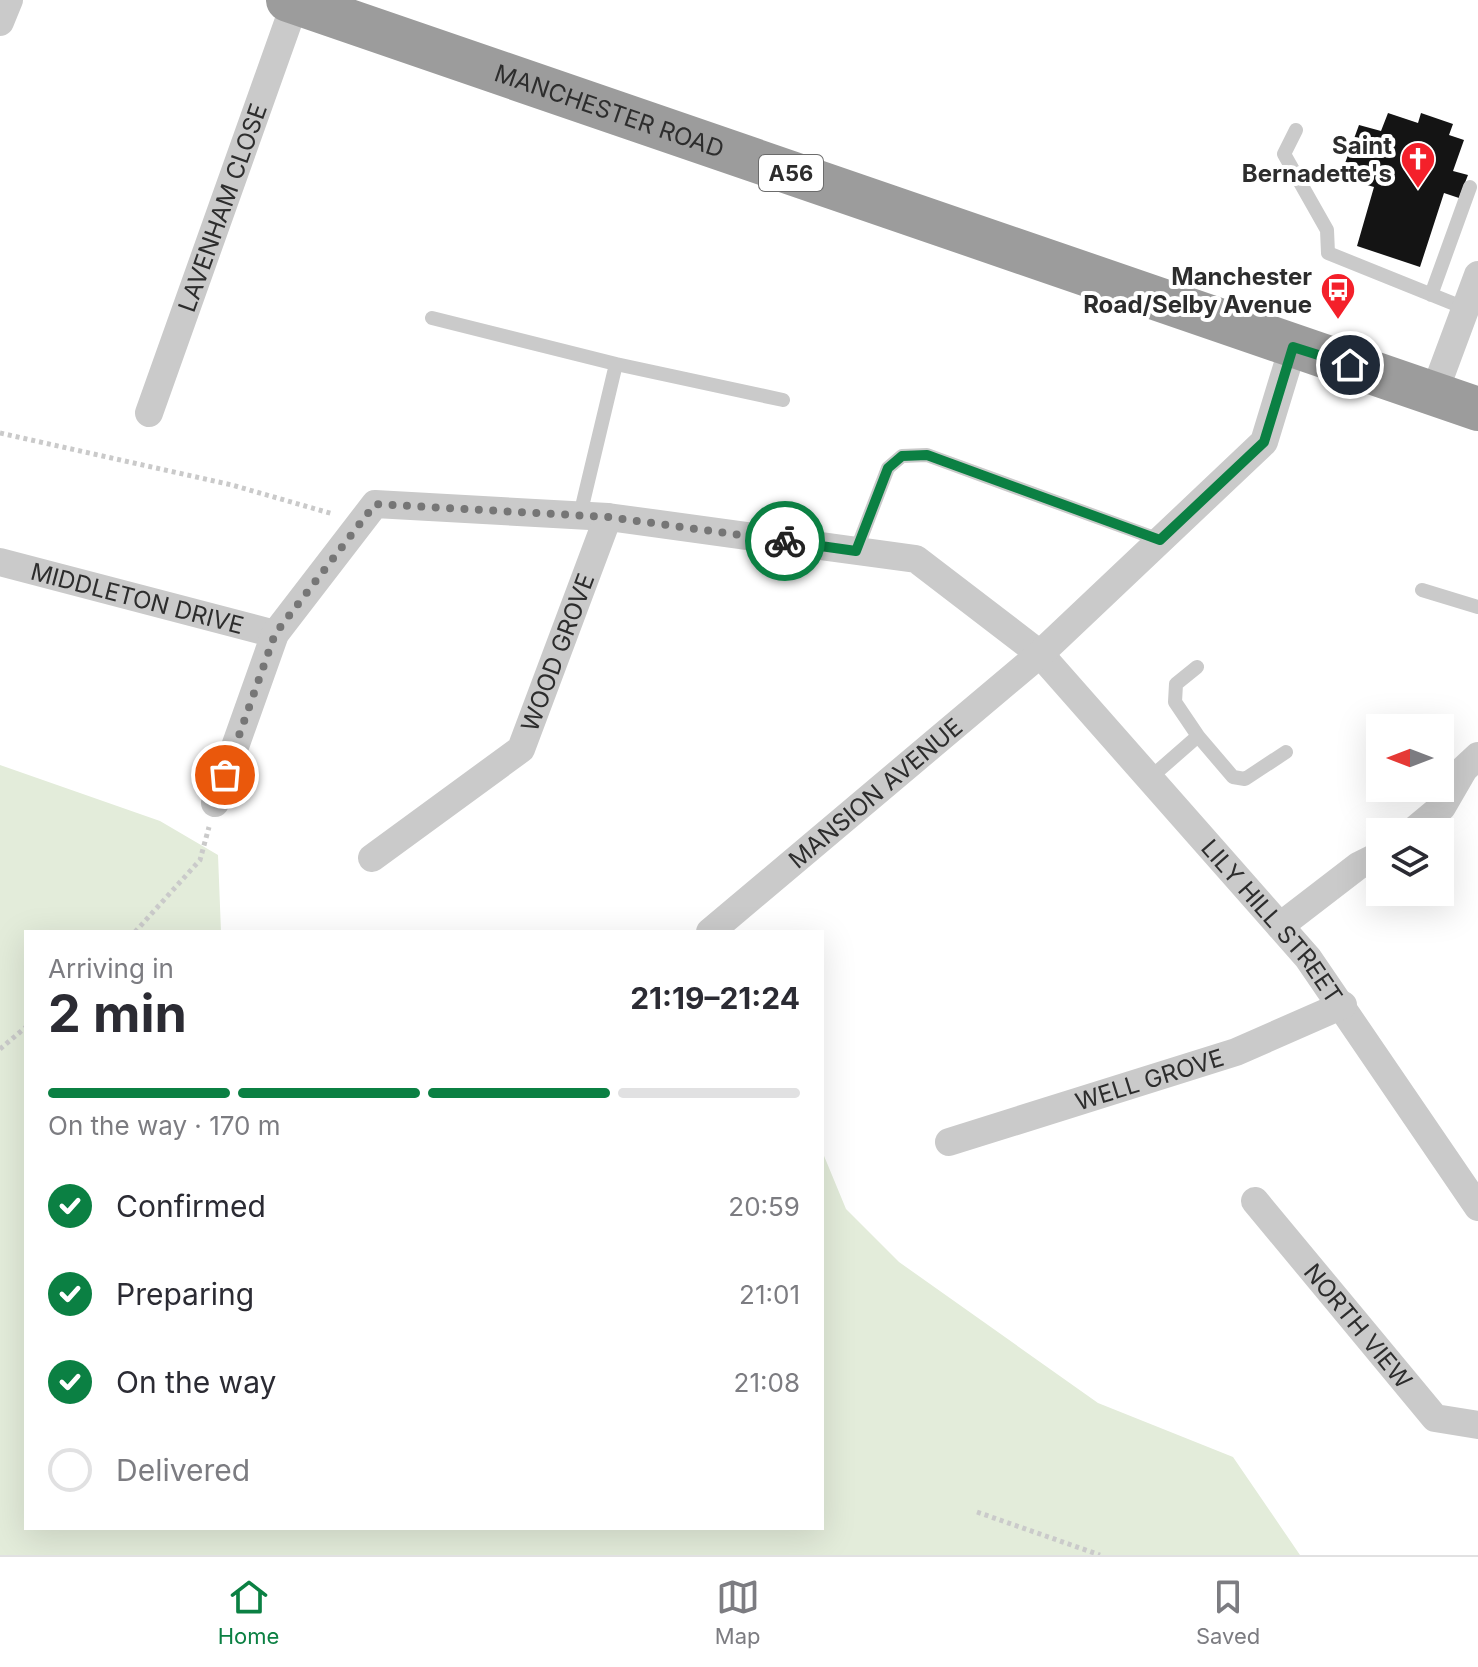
<!DOCTYPE html>
<html lang="en">
<head>
<meta charset="utf-8">
<style>
	body { margin:0; font-family:Inter,sans-serif; background:#f2f2f3; color:#2b2b33; height:100vh; display:flex; flex-direction:column; font-size:30px; white-space:nowrap }
	* { box-sizing:border-box; margin:0 }
	p { font-size:26px; color:#7c7c81 }
	.icon { flex:none; width:44px; height:44px; fill:none; stroke:currentColor; stroke-width:2; stroke-linecap:round; stroke-linejoin:round }
	.map { position:relative; flex:1; overflow:hidden }
	.sheet { position:absolute; left:24px; top:930px; width:800px; height:600px; display:flex; flex-direction:column; background:#fff; border-radius:0px; box-shadow:0 8px 32px #0002 }
	.sheet>* { flex:none }
	.needle { width:52px; rotate:270deg }
	.tools { position:absolute; left:1366px; top:714px; display:grid; gap:16px }
	.tools a { display:grid; place-items:center; width:88px; height:88px; border-radius:0px; background:#fff; box-shadow:0 8px 32px #0002; font-size:40px }
	.pin { position:absolute; display:grid; place-items:center; width:68px; height:68px; color:#fff; margin:-34px; border:4px solid #fff; border-radius:50%; box-shadow:0 2px 8px #0007 }
	.courier { position:absolute; display:grid; place-items:center; width:80px; height:80px; margin:-40px; border:6px solid #0b8043; border-radius:50%; background:#fff; color:#222; box-shadow:0 2px 10px #0007 }
	.headline em { font-style:normal; font-weight:700 }
	.headline div { display:flex; flex-direction:column-reverse }
	.headline { display:flex; align-items:center; justify-content:space-between; height:136px; padding:0 24px }
	h1 { font-size:52px; font-weight:700; line-height:60px }
	.bar { display:grid; grid-template-columns:repeat(4,1fr); gap:12px 8px; align-content:center; height:96px; padding:0 24px }
	.bar i { height:10px; border-radius:6px; background:#e1e1e2 }
	.bar .active { background:#0b8043 }
	.bar p { grid-column:span 4 }
	ol { padding:0 24px; list-style:none }
	li { display:flex; align-items:center; gap:24px; height:88px }
	li p { margin-inline-start:auto }
	li .icon { padding:8px; border-radius:50%; background:#0b8043; color:#fff; stroke-width:4 }
	li:last-child { color:#7c7c81 }
	li i { width:44px; height:44px; border:4px solid #e1e1e2; border-radius:50% }
	.dock { display:flex; justify-content:space-around; align-items:center; height:112px; border-top:2px solid #e1e1e2; background:#fff; font-size:22px; color:#7c7c81 }
	.dock a { display:grid; justify-items:center; gap:4px }
	.dock .active { color:#0b8043 }
	.map>svg:first-child { display:block }
</style>
</head>
<body>
<div class="map">
<svg width="1478" height="1555" viewBox="0 0 1478 1555">
	<rect width="100%" height="100%" fill="#fff"/>
	<path fill="#e3ecda" d="M0,765L160,821L218,855L221,932H26V1528H822V1151L846,1209L899,1262L1098,1403L1233,1457L1300,1555H0Z"/>
	<path fill="#141414" d="M1388,113L1418,123L1421,113L1453,124L1449,135L1464,140L1453,171L1468,175L1459,198L1444,193L1420,267L1357,246L1374,187L1340,177L1359,125L1381,131Z"/>
	<g fill="none" stroke-linecap="round" stroke-linejoin="round">
		<path stroke="#cacaca" stroke-width="5" stroke-dasharray="4 4" stroke-linecap="butt" d="M0,433L232,485L333,514
			M135,932L200,860L209,827
			M0,1049L26,1027
			M977,1512L1100,1555"/>
		<path stroke="#cacaca" stroke-width="14" d="M1296,130L1284,154L1327,230L1328,253L1467,309
			M1431,295L1470,187
			M432,318L616,364
			M580,515L616,364L783,400
			M856,551L888,468L902,456L927,455L1160,540
			M1422,590L1478,607
			M1197,667L1176,684L1175,702L1198,736
			M1150,778L1198,736L1233,777L1245,779L1286,752"/>
		<g stroke="#cacaca" stroke-width="28">
			<path d="M0,22L9,0"/>
			<path d="M1434,393L1478,275"/>
			<path id="s1" d="M149,413L295,3"/>
			<path id="s2" d="M0,562L275,634"/>
			<path id="s3" d="M215,803L275,634L375,504L608,517L916,559L1040,654L1308,958L1478,1207"/>
			<path d="M1412,832L1442,807L1464,769L1478,756"/>
			<path id="s4" d="M372,858L521,749L608,517"/>
			<path d="M1280,926L1358,866L1380,855"/>
			<path id="s5" d="M710,932L1040,654L1264,442L1293,347"/>
			<path id="s6" d="M949,1142L1236,1052L1343,1005"/>
			<path id="s7" d="M1255,1201L1435,1418L1478,1425"/>
		</g>
		<path stroke="#9c9c9c" stroke-width="44" id="s8" d="M288,0L1478,409"/>
	</g>
	<g fill="none" stroke-linecap="round" stroke-linejoin="round">
		<path stroke="#767676" stroke-width="8" stroke-dasharray="0 14.4" d="M225,775L275,634L375,504L608,517L785,541"/>
		<path stroke="#0b8043" stroke-width="10" d="M785,541L856,551L888,468L902,456L927,455L1160,540L1264,442L1293,347L1350,365"/>
	</g>
	<defs>
		<symbol id="church-pin" viewBox="-11 -11 22 30"><path d="M0 17L-7.5 6A9.5 9.5 0 1 1 7.5 6Z" fill="#f4202a" stroke="#fff"/><path d="M-1.2-6h2.4v3.5h3.3v2.4h-3.3V6h-2.4V-.1h-3.3v-2.4h3.3Z" fill="#fff"/></symbol>
		<symbol id="bus-pin" viewBox="-11 -11 22 30"><path d="M0 17L-7.5 6A9.5 9.5 0 1 1 7.5 6Z" fill="#f4202a" stroke="#fff"/><path d="M-5-6H5V4H4V6H2V4H-2V6H-4V4H-5ZM-3.5-4V0h7V-4ZM-3.5 1.2v1.5H-2V1.2ZM2 1.2v1.5H3.5V1.2Z" fill="#fff"/></symbol>
	</defs>
	<g fill-rule="evenodd">
		<use href="#church-pin" x="1398" y="139" width="40" height="54"/>
		<use href="#bus-pin" x="1318" y="270" width="40" height="54"/>
	</g>
	<g text-anchor="middle" dominant-baseline="central" stroke-width="8" stroke-linejoin="round" paint-order="stroke">
		<rect fill="#fff" stroke="#6c6c6c" stroke-width="2" x="759" y="155" width="64" height="36" rx="6"/>
		<g font-size="22" font-weight="bold" fill="#2d2d2d">
			<text x="791" y="173">A56</text>
		</g>
		<g font-size="24" fill="#2d2d2d" stroke="#fff">
			<text stroke="none"><textPath href="#s8" startOffset="340">MANCHESTER ROAD</textPath></text>
			<text stroke="none"><textPath href="#s1" startOffset="218">LAVENHAM CLOSE</textPath></text>
			<text stroke="none"><textPath href="#s2" startOffset="142">MIDDLETON DRIVE</textPath></text>
			<text stroke="none"><textPath href="#s4" startOffset="288">WOOD GROVE</textPath></text>
			<text stroke="none"><textPath href="#s5" startOffset="216">MANSION AVENUE</textPath></text>
			<text stroke="none"><textPath href="#s3" startOffset="1398">LILY HILL STREET</textPath></text>
			<text stroke="none"><textPath href="#s6" startOffset="210">WELL GROVE</textPath></text>
			<text stroke="none"><textPath href="#s7" startOffset="162">NORTH VIEW</textPath></text>
		</g>
		<g font-size="24" font-weight="bold" fill="#2d2d2d" stroke="#fff" text-anchor="end">
			<text x="1392" y="145">Saint<tspan x="1392" dy="28">Bernadette's</tspan></text>
			<text x="1312" y="276">Manchester<tspan x="1312" dy="28">Road/Selby Avenue</tspan></text>
		</g>
	</g>
</svg>
<div class="tools">
<a><svg class="needle" viewBox="-14 -14 28 28"><path d="M0-13l5 13h-10z" fill="#e53935"/><path d="M0 13l5-13h-10z" fill="#7c7c81"/></svg></a>
<a><svg class="icon" aria-label="layers" viewBox="0 0 24 24"><path d="M12 4l9 5-9 5-9-5zM3 14l9 5 9-5"/></svg></a>
</div>
<div class="pin" style="left:225px;top:775px;background:#ea580c"><svg class="icon" aria-label="bag" viewBox="0 0 24 24"><path d="M5 8h14l-1 12H6zM9 8a3 3 0 0 1 6 0"/></svg></div>
<div class="pin" style="left:1350px;top:365px;background:#1f2937"><svg class="icon" aria-label="home" viewBox="0 0 24 24"><path d="M3 11l9-7 9 7M6 9v11h12V9"/></svg></div>
<div class="courier" style="left:785px;top:541px"><svg class="icon" aria-label="bike" viewBox="0 0 24 24"><circle cx="6" cy="16" r="4"/><circle cx="18" cy="16" r="4"/><path d="M6 16l4-8h5l3 8M10 8l3 8H6M13 5h3"/></svg></div>
<section class="sheet">
<div class="headline"><div><h1>2 min</h1><p>Arriving in</p></div><em>21:19–21:24</em></div>
<div class="bar"><i class="active"></i><i class="active"></i><i class="active"></i><i></i><p>On the way · 170 m</p></div>
<ol>
<li><svg class="icon" aria-label="check" viewBox="0 0 24 24"><path d="M5 12l5 5 9-10"/></svg>Confirmed<p>20:59</p></li>
<li><svg class="icon" aria-label="check" viewBox="0 0 24 24"><path d="M5 12l5 5 9-10"/></svg>Preparing<p>21:01</p></li>
<li><svg class="icon" aria-label="check" viewBox="0 0 24 24"><path d="M5 12l5 5 9-10"/></svg>On the way<p>21:08</p></li>
<li><i></i>Delivered</li>
</ol>
</section>
</div>
<nav class="dock">
<a class="active"><svg class="icon" aria-label="home" viewBox="0 0 24 24"><path d="M3 11l9-7 9 7M6 9v11h12V9"/></svg>Home</a>
<a><svg class="icon" aria-label="map" viewBox="0 0 24 24"><path d="M3 6l6-2 6 2 6-2v14l-6 2-6-2-6 2zM9 4v14M15 6v14"/></svg>Map</a>
<a><svg class="icon" aria-label="saved" viewBox="0 0 24 24"><path d="M7 4h10v16l-5-4-5 4z"/></svg>Saved</a>
</nav>
</body>
</html>
